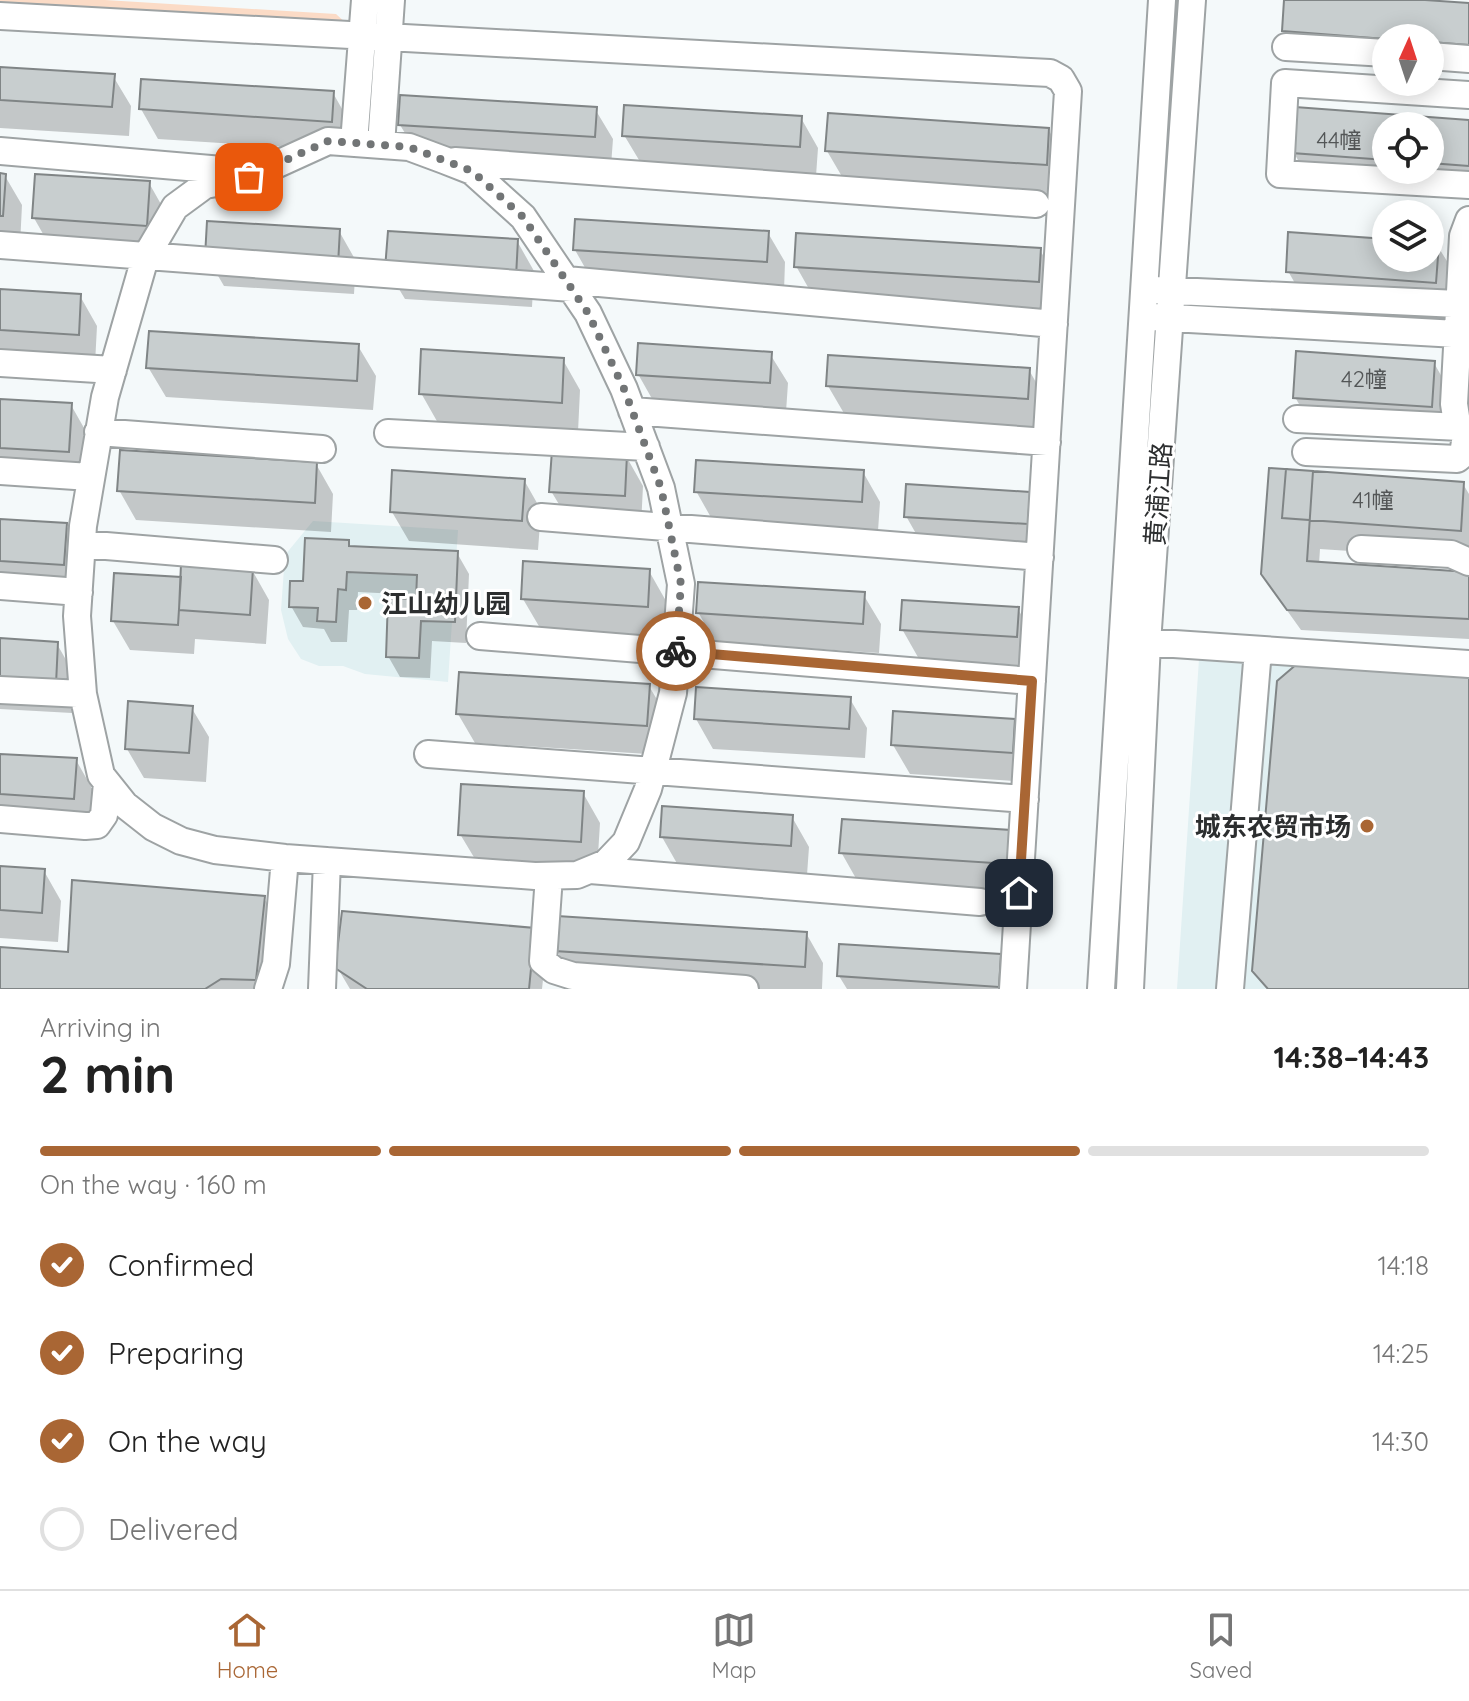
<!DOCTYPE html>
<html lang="en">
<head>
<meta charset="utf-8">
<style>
	body { margin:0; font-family:Quicksand,"Noto Sans SC",sans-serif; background:#f6f6f6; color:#222; height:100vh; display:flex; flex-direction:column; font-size:30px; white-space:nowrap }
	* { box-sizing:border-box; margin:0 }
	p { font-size:26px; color:#767676 }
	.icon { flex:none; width:44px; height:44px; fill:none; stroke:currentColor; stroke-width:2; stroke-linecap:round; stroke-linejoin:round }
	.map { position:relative; height:989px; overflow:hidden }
	.details { display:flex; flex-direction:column; background:#fff; flex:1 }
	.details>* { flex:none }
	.needle { width:52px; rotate:3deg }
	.controls { position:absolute; left:1372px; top:24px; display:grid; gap:16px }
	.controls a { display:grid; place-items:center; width:72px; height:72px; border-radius:50%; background:#fff; box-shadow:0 4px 20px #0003; font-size:40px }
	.pin { position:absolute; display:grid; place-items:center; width:68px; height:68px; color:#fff; margin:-34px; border-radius:16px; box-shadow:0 4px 12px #0006 }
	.courier { position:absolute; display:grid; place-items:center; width:80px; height:80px; margin:-40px; border:6px solid #a96634; border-radius:50%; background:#fff; color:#222; box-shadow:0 2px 10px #0007 }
	.head em { font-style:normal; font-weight:700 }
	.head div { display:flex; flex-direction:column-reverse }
	.head { display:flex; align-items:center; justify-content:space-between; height:136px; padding:0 40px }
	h1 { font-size:52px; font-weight:700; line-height:60px }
	.bar { display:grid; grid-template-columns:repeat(4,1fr); gap:12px 8px; align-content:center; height:96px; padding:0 40px }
	.bar i { height:10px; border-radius:6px; background:#e0e0e0 }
	.bar .selected { background:#a96634 }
	.bar p { grid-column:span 4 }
	ol { padding:0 40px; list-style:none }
	li { display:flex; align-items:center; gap:24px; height:88px }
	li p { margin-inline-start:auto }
	li .icon { padding:8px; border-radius:50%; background:#a96634; color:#fff; stroke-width:4 }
	li:last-child { color:#767676 }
	li i { width:44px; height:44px; border:4px solid #e0e0e0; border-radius:50% }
	.dock { display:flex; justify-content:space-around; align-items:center; height:112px; border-top:2px solid #e0e0e0; background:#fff; font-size:22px; color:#767676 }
	.dock a { display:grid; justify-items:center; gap:4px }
	.dock .selected { color:#a96634 }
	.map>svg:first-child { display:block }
</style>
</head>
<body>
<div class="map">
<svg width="1469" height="989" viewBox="0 0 1469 989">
	<rect width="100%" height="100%" fill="#f4f9fa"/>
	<path fill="#e1f0f2" d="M313,521L458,530L448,682L365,674L343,666H319L301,659L288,639L281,610L285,555Z
		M1199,659L1469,678V989H1177Z"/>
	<path fill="#fbdbc6" d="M0,0H105L336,14L349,26L0,6Z"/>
	<path fill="#0003" fill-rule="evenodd" d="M1286,0H1398L1469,5V73L1430,70V38H1386V67L1301,61L1284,31Z
		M0,69L113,76L131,106L129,136L0,128Z
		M333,93L350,123L348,151L158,139L141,109Z
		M595,109L613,139L611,166L418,154L400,125Z
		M1297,109L1469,122V194L1311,183L1294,153ZM1386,126H1430V170H1386Z
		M801,118L818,148L816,176L642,165L624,135Z
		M1048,129L1065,159L1063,194L844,180L827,151Z
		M0,175L5,176L22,205L20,245L0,244Z
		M149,183L166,213L163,255L51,248L34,218Z
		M339,231L356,261L354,294L224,286L207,257Z
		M768,233L785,262L784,291L592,280L575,250Z
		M517,241L534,271L532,307L405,299L387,269Z
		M1386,241V258H1430V244L1437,245L1455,274L1452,312L1305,301L1288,271Z
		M1040,250L1057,280L1055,311L813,296L796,266Z
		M0,291L80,296L97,326L95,364L0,358Z
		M358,346L376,376L373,410L166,397L148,367Z
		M770,354L788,383L786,412L655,404L638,374Z
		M563,360L580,390L578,432L438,423L421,393Z
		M1434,363L1451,393L1448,436L1312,427L1295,397Z
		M1029,370L1046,400L1044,428L845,415L828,386Z
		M0,401L71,405L88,435L85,481L0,476Z
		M626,456L643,486L641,526L569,521L551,491Z
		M316,464L333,494L331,532L136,520L119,490Z
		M1271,470L1463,484L1469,494V559L1320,549L1319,564L1469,574V639L1301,630L1276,595Z
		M863,472L880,502L878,531L713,521L696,491Z
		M524,480L541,510L538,550L409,541L392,512Z
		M1029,494L1046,523L1044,554L923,546L906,516Z
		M0,521L66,525L83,555L80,595L0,590Z
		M348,542L351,548L457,553L469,574L466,643L432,641L430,678L400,677L388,656L418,601V595L358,592L357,610H349L347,642H331L324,629L303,627L291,606L305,583Z
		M252,570L269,600L266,644L195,639L194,654L130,650L113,621L183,579Z
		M649,571L666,601L664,636L540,628L523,599Z
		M863,594L881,624L879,653L715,642L698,612Z
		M1018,609L1035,639L1033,666L919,659L902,629Z
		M0,640L57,644L74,674L72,713L0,709Z
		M649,686L666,715L663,755L475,743L458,714Z
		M850,699L867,728L865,758L713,749L696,719Z
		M191,707L209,737L206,782L144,778L127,749Z
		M1014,721L1031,751L1029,782L910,774L893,745Z
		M0,755L76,760L93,790L90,828L0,822Z
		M583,793L600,823L597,871L478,864L460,834Z
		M792,817L809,847L807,875L679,867L662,837Z
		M1010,831L1025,893L858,882L841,852Z
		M0,868L44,871L61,901L58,942L0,938Z
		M264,898L276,919L268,989H0V949L69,954Z
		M806,933L823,963L822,989H712L574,980L557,951Z
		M546,951L542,989H350L337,967Z
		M1000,956L1017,989H847L839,976Z"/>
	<path fill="#c8cecf" stroke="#808586" stroke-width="2" d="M1284,0H1425L1469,3V45L1430,42V38L1386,39L1282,31Z
		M0,67L115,74L112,107L0,100Z
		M141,79L334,91L332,122L139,109Z
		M400,95L597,107L595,137L398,125Z
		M624,105L802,116L800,147L622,136Z
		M1295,107L1469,120V166L1430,163V126H1386V160L1292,153Z
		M828,113L1049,128L1047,165L825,151Z
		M0,173L6,174L3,216H0Z
		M35,174L150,181L147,226L32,218Z
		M575,219L769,231L767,262L573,250Z
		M207,221L340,229L338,265L205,257Z
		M388,231L518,239L516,277L385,269Z
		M1288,232L1386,239V258H1430V242L1439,243L1436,283L1286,272Z
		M796,233L1041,248L1039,282L794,267Z
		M0,289L81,294L79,335L0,330Z
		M149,331L359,344L357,381L146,368Z
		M638,343L772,352L770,383L636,375Z
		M421,349L564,358L562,403L419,394Z
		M1296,351L1435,361L1432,407L1293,398Z
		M828,355L1030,368L1028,399L826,386Z
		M0,399L72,403L69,452L0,448Z
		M120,450L317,462L315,503L117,491Z
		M552,450L627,454L625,496L549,492Z
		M696,460L864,470L862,502L694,492Z
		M1269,468L1313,471L1307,561L1469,572V619L1287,610L1261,574Z
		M1286,469L1464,482L1461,531L1282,518Z
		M392,470L525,479L522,521L390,512Z
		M906,484L1030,492L1028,524L904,517Z
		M0,519L67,523L64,565L0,561Z
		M305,538L349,540V546L458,551L455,622L421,621L419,658L386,657L388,598L416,599L417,575L347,572L346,590L338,589L336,622L317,621L318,608L289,607L290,581H303Z
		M523,561L650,569L648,607L521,599Z
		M181,564L253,568L250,615L179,610Z
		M114,573L181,577L178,625L111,621Z
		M698,582L865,592L863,624L696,613Z
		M902,600L1019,607L1017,637L900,630Z
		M0,638L58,642L56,684L0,681Z
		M1305,657L1469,668V989H1268L1252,971L1277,681Z
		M459,672L650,684L647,726L456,714Z
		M696,687L851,697L849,729L694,719Z
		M128,701L193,706L189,753L125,749Z
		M893,711L1015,719L1013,753L891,745Z
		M0,754L77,758L74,799L0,794Z
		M461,784L584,791L581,842L458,835Z
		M662,806L793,815L791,846L660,837Z
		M842,819L1011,830L1009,864L839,853Z
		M0,866L45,869L42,913L0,910Z
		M72,880L265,896L256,980L221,979L205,989H0V947L68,952Z
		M342,911L535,928L529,989H367L335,968Z
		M557,916L807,932L805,967L555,951Z
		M839,944L1001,954L999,987L837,976Z"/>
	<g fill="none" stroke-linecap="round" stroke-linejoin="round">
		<defs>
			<path id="minor" d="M0,16L1050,73L1061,79L1068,91L1013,989
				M1286,47L1386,53
				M1430,56L1469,59
				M1469,95L1285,83L1280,174L1469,185
				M328,141L409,147L444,160L472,171L523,217L588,313L624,389L661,488L681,584L673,693L648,789L626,842L606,863L577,875L535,876L285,858L215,850L181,841L153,827L125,805L101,775L83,694L77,616L83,526L105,397L145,258L175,207L205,185L249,177Z
				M354,143L365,0
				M381,145L391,0
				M0,151L234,171
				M455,161L1036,204
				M1469,220L1463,236L1454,404L1457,423L1469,438
				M0,245L572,288
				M566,280L1054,324
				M1154,290L1458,304
				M1154,317L1457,334
				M0,363L113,370
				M632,411L1047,442
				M1297,419L1460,427
				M98,432L322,449
				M388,433L646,447
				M1306,452L1457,459L1463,454L1466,436
				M0,471L90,477
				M541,517L1040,557
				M82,544L274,560
				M1361,549L1451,554L1469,562
				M0,586L79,592
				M480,636L1032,681
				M1130,641L1469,664
				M0,690L83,694
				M428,754L1025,799
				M0,819L85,826L97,825L104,815L107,783
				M590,870L980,902
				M549,876L543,961L554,970L573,976L745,989
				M268,989L276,964L285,858
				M322,989L327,861
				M1101,989L1162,0
				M1130,989L1147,643L1192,0
				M1230,989L1258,650"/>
		</defs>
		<use href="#minor" stroke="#9ea3a4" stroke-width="30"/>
		<use href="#minor" stroke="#fff" stroke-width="26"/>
	</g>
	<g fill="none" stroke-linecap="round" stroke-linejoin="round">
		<path stroke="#727576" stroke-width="8" stroke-dasharray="0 14.4" d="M249,177L328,141L409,147L472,171L523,217L588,313L624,389L661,488L681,584L676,651"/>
		<path stroke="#a96634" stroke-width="10" d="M676,651L1032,681L1019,893"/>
	</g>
	<g fill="#a96634" stroke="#fff" stroke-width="3">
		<circle cx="365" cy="603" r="8"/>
		<circle cx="1367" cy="826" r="8"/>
	</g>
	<g text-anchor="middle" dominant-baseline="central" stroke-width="6" stroke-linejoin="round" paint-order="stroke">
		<g font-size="22" fill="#535657">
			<text x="1339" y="140">44幢</text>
			<text x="1364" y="379">42幢</text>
			<text x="1373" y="500">41幢</text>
		</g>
		<g font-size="26" fill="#2c2e2f" stroke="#fff">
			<text transform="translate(1158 494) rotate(-86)">黄浦江路</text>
		</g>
		<g font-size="26" font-weight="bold" fill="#2c2e2f" stroke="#fff" text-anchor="start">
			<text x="381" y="603">江山幼儿园</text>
			<text x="1351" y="826" text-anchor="end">城东农贸市场</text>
		</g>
	</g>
</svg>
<div class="controls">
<a><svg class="needle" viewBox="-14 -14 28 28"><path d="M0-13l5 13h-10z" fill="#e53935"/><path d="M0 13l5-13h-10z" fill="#767676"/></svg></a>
<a><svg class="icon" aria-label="locate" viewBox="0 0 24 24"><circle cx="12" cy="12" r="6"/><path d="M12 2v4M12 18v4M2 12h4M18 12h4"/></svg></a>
<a><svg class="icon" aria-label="layers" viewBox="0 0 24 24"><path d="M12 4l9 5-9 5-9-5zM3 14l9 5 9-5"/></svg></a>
</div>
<div class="pin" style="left:249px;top:177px;background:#ea580c"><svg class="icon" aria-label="bag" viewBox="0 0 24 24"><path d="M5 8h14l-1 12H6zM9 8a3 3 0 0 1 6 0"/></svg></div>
<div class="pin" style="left:1019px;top:893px;background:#1f2937"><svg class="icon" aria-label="home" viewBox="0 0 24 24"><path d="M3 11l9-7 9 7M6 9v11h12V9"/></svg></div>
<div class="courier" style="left:676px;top:651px"><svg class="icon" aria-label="bike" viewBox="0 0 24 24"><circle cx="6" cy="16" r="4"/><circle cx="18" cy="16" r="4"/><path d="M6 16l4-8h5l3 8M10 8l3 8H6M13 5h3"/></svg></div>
</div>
<section class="details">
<div class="head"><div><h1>2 min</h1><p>Arriving in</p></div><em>14:38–14:43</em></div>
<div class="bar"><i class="selected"></i><i class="selected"></i><i class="selected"></i><i></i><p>On the way · 160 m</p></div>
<ol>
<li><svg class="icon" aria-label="check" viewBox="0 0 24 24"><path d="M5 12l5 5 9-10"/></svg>Confirmed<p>14:18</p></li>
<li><svg class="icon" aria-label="check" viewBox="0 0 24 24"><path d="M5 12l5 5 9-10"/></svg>Preparing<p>14:25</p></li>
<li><svg class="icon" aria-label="check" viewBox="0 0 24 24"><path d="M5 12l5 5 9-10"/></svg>On the way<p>14:30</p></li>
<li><i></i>Delivered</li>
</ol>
</section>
<nav class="dock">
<a class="selected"><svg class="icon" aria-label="home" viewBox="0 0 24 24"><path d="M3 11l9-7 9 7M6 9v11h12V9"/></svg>Home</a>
<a><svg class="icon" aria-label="map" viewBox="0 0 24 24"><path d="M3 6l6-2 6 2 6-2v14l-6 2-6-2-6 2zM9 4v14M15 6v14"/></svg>Map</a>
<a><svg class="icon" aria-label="saved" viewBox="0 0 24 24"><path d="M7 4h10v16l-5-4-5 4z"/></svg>Saved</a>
</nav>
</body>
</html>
